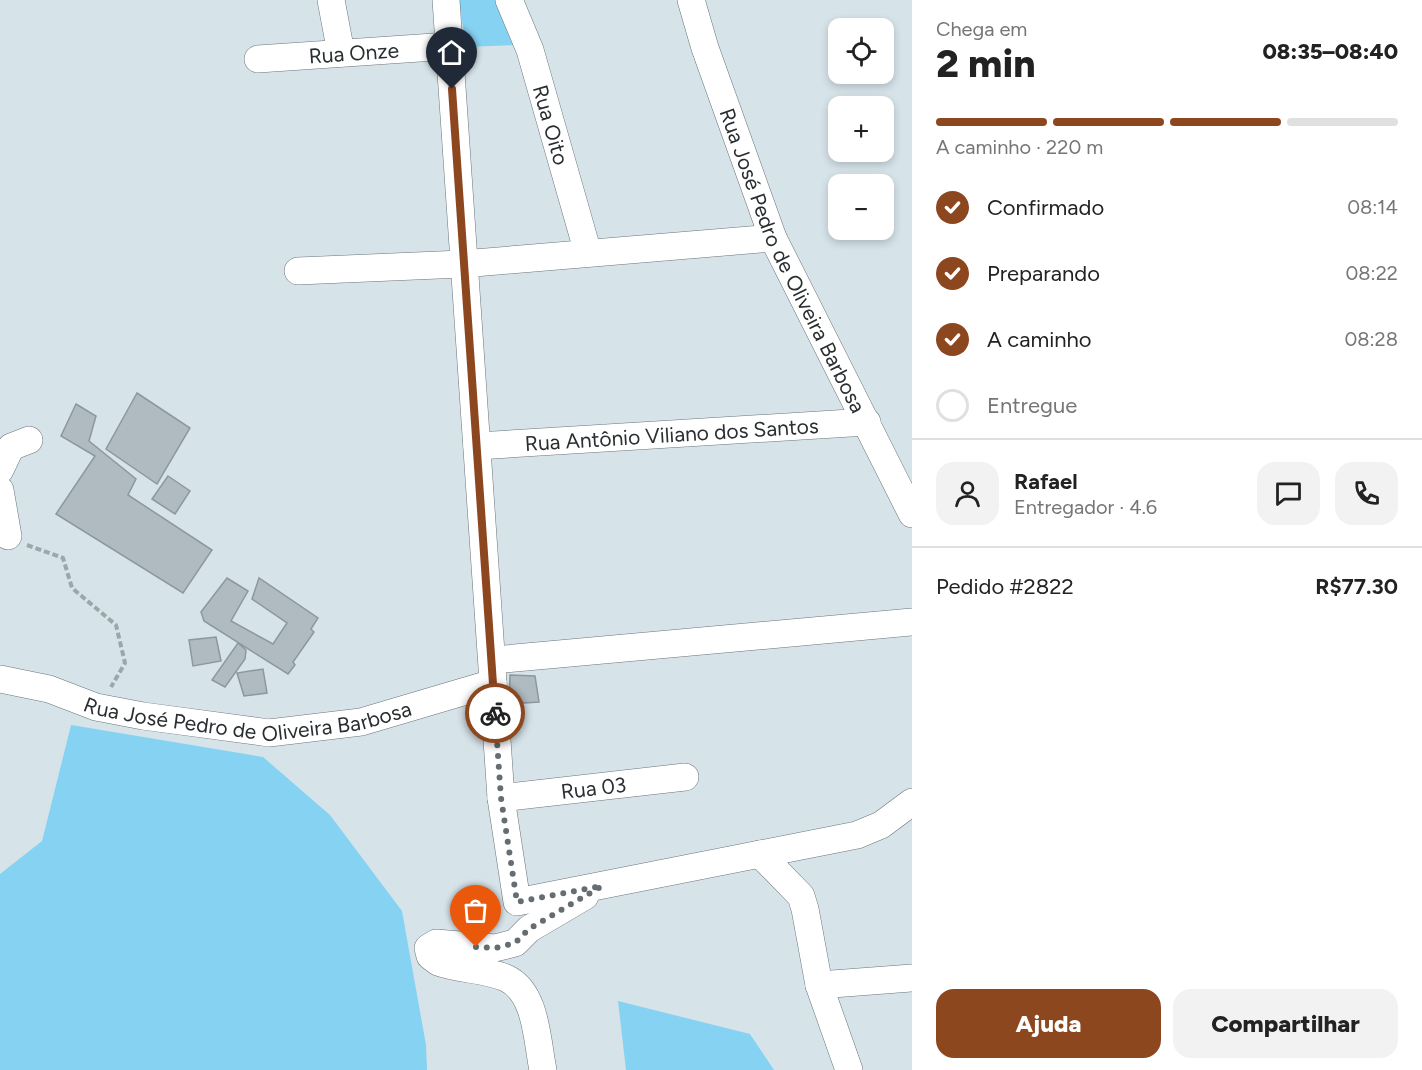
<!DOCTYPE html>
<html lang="pt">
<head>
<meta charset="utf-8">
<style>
	body { margin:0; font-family:Figtree,sans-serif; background:#f2f2f2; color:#222; height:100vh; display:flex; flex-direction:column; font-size:22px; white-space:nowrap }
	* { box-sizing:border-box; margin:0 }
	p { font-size:20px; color:#767676 }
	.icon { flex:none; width:33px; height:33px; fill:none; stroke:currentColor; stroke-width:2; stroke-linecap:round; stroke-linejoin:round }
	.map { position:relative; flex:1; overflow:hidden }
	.sheet { display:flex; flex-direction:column; background:#fff; width:510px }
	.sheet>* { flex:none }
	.fabs { position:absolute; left:828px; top:18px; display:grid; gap:12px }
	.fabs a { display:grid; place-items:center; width:66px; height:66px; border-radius:12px; background:#fff; box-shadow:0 3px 9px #0003; font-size:30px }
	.pin { position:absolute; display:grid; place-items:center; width:51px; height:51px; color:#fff; margin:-62px -26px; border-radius:50% 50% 50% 0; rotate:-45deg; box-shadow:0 0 6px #0007 }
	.pin .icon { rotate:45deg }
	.courier { position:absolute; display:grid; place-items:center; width:60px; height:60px; margin:-30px; border:4px solid #8d471f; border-radius:50%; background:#fff; color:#222; box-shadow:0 2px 8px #0007 }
	.head em { font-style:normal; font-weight:800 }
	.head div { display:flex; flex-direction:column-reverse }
	.head { display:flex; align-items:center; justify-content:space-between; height:102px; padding:0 24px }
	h1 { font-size:39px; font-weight:800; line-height:45px }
	.bar { display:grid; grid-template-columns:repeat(4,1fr); gap:9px 6px; align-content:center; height:72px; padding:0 24px }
	.bar i { height:8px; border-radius:4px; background:#e0e0e0 }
	.bar .current { background:#8d471f }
	.bar p { grid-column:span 4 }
	.line { display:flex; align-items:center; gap:15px; padding:0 24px; border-top:2px solid #e0e0e0 }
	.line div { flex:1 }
	.round { display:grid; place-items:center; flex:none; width:63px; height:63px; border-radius:18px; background:#f2f2f2 }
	ol { padding:0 24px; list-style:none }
	li { display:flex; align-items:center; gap:18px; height:66px }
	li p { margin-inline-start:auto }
	li .icon { padding:6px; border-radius:50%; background:#8d471f; color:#fff; stroke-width:4 }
	li:last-child { color:#767676 }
	li i { width:33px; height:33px; border:3px solid #e0e0e0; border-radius:50% }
	.cta { display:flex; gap:12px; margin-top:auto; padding:12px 24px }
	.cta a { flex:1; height:69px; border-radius:18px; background:#8d471f; color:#fff; font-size:24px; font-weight:800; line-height:69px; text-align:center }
	.cta a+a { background:#f2f2f2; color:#222 }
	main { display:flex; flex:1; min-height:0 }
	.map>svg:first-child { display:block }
</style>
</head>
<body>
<main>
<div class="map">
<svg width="912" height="1070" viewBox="0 0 912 1070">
	<rect width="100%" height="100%" fill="#d6e3e9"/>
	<path fill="#86d2f3" d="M459,0H504L517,45L466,47Z
		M71,725L263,757L330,815L402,911L426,1045L427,1070H0V874L42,841Z
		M618,1001L750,1034L774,1070H626Z"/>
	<path fill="#afbbc0" stroke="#8c989d" stroke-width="1.5" d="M137,393L190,428L157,484L106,449Z
		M76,404L96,416L89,441L136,479L128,495L212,550L183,593L56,514L95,456L61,436Z
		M168,476L190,491L175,514L152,499Z
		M227,578L248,591L231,621L273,644L287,623L252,599L259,578L318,618L311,629L314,632L293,662L295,665L288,674L204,621L201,612Z
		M216,637L221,661L193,666L189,640Z
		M238,643L246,650L245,659L225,687L212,680Z
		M263,669L267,693L244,696L237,673Z
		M510,675L535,676L539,702L509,704Z"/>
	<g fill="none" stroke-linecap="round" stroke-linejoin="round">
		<defs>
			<g id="minor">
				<path d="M331,0L341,53"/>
				<path d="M446,0L501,798L517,902L857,835L881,825L912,802"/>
				<path id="s1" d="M509,0L530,50L588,253"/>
				<path id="s2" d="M691,0L705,48L773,238L912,514"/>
				<path id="s3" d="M258,59L449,46"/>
				<path d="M298,271L462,264L773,238"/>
				<path id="s4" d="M477,446L867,422"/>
				<path d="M0,470L11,447L29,440"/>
				<path d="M0,490L8,536"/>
				<path d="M493,660L912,622"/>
				<path id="s5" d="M0,679L49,689L96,707L143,716L269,733L361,722L493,683"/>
				<path id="s6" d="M501,798L685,777"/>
				<path d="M760,854L801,896L805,909L819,985L849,1070"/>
				<path d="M819,985L912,978"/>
				<path d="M543,1070C537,1042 537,992 506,978C485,969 460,970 438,962L430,956L428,948L436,943L495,948L515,943L529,929L585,896"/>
			</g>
		</defs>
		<use href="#minor" stroke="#6a757a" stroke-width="28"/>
		<path stroke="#9ca7ab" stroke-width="4" stroke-dasharray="6 3" stroke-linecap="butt" d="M27,545L63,558L72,588L116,625L125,663L111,687"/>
		<use href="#minor" stroke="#fff" stroke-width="27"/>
	</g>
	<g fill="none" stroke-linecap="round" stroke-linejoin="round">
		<path stroke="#666d71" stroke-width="6" stroke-dasharray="0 10.8" d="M476,947L495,948L515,943L529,929L602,886L517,902L501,798L495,713"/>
		<path stroke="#8d471f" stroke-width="8" d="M452,89L495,713"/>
	</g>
	<g text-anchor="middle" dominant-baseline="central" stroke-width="6" stroke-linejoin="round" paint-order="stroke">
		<g font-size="21" fill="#292e30" stroke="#d6e3e9">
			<text stroke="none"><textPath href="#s3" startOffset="96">Rua Onze</textPath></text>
			<text stroke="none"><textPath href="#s1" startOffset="132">Rua Oito</textPath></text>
			<text stroke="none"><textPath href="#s2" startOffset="280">Rua José Pedro de Oliveira Barbosa</textPath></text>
			<text stroke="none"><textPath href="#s4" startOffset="195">Rua Antônio Viliano dos Santos</textPath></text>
			<text stroke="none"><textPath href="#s5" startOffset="254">Rua José Pedro de Oliveira Barbosa</textPath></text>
			<text stroke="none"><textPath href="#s6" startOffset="93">Rua 03</textPath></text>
		</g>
	</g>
</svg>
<div class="fabs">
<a><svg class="icon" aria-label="locate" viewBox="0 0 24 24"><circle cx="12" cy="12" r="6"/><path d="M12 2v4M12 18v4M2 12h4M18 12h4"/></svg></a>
<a>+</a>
<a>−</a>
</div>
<div class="pin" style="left:476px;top:947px;background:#ea580c"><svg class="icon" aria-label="bag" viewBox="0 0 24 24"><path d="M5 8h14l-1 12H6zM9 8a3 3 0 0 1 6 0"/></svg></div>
<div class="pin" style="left:452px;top:89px;background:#1f2937"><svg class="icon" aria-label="home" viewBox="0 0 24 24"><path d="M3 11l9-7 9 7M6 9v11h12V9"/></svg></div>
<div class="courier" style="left:495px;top:713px"><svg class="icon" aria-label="bike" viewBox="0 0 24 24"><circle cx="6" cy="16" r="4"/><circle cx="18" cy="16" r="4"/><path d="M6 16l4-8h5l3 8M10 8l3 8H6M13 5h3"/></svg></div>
</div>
<section class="sheet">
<div class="head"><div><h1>2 min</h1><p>Chega em</p></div><em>08:35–08:40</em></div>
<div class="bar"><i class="current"></i><i class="current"></i><i class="current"></i><i></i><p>A caminho · 220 m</p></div>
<ol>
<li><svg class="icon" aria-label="check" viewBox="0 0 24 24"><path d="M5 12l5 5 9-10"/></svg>Confirmado<p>08:14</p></li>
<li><svg class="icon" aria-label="check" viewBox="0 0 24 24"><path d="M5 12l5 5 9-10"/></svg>Preparando<p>08:22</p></li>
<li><svg class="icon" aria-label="check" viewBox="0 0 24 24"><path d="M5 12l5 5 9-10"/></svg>A caminho<p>08:28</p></li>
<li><i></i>Entregue</li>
</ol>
<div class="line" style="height:108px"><a class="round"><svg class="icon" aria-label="person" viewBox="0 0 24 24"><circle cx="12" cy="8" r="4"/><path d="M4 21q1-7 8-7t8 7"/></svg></a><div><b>Rafael</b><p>Entregador · 4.6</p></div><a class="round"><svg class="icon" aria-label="chat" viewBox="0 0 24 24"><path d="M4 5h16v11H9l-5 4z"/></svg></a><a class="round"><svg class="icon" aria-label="phone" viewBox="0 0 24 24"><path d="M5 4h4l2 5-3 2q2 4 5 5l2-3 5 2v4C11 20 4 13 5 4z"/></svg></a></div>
<div class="line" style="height:78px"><div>Pedido #2822</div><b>R$77.30</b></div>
<div class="cta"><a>Ajuda</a><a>Compartilhar</a></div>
</section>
</main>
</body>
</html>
